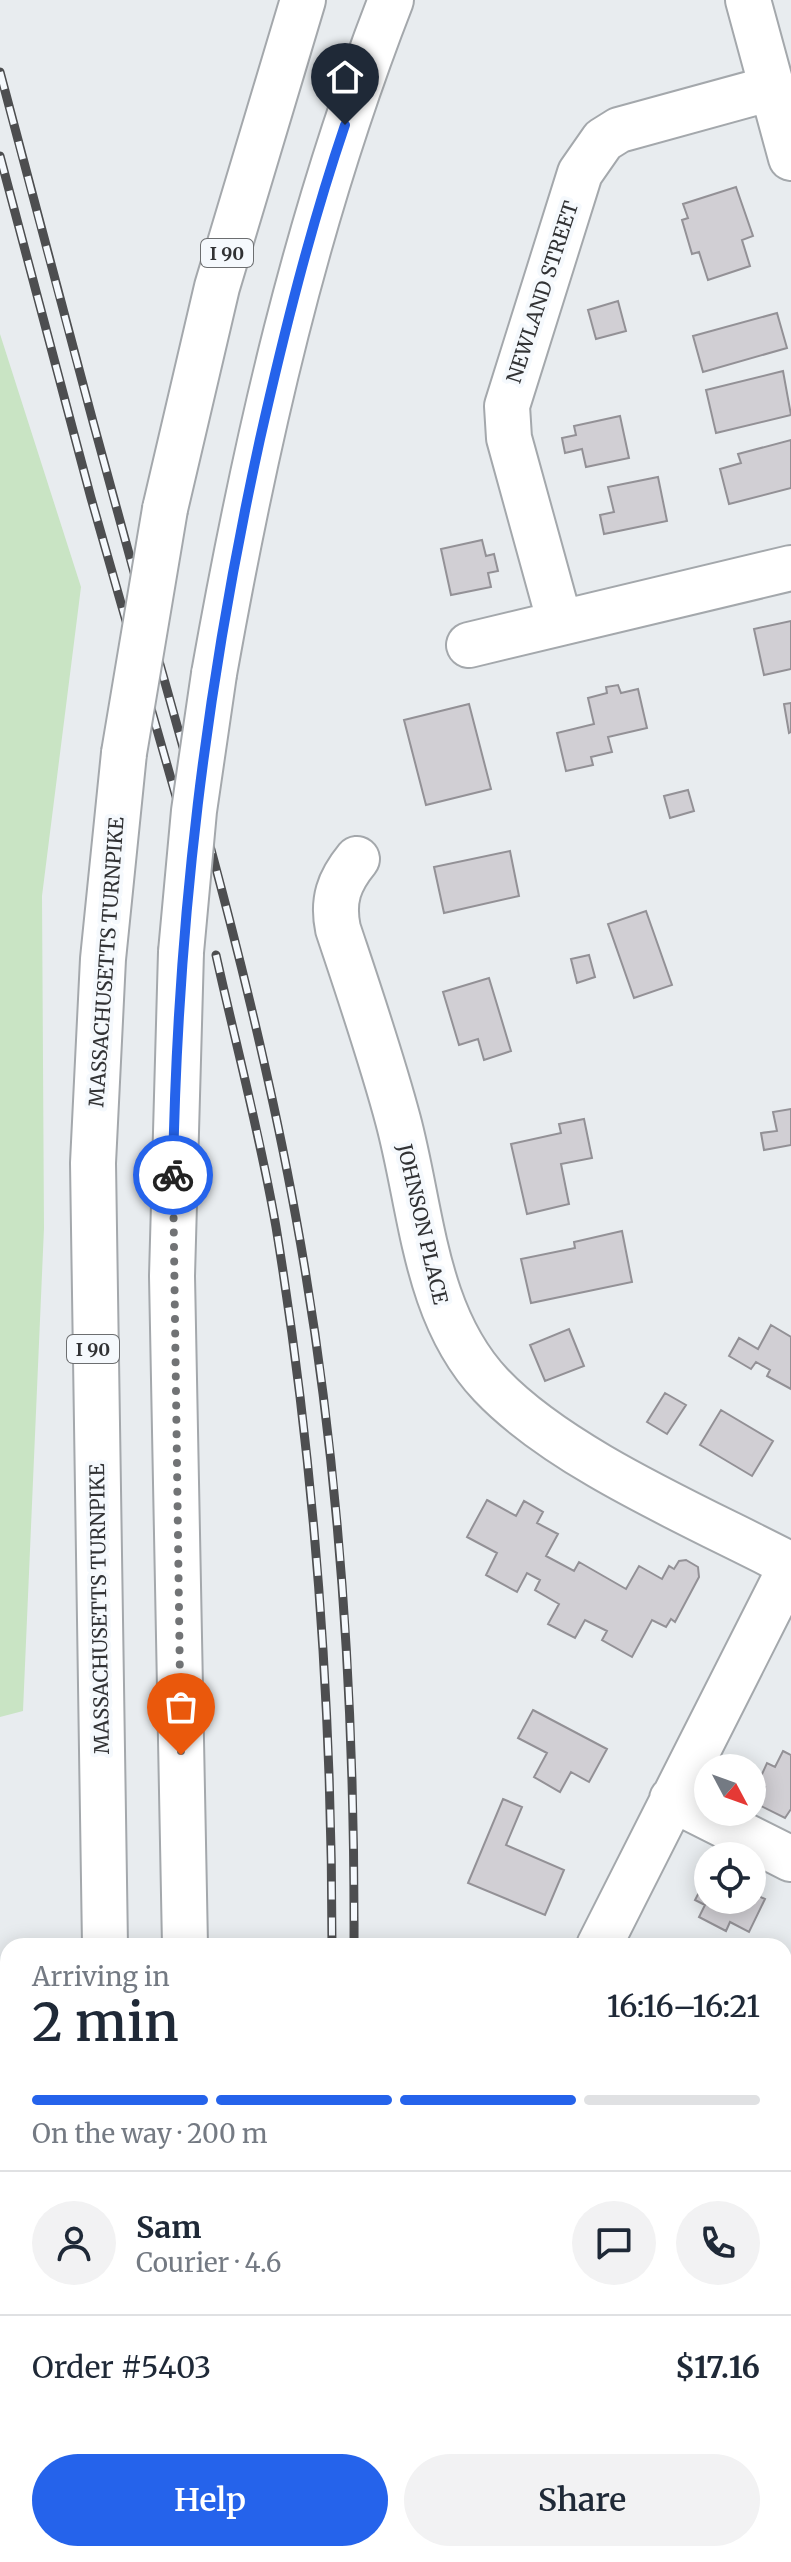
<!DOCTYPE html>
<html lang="en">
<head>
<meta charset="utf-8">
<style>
	body { margin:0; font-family:Merriweather,serif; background:#f2f2f3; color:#1f2937; height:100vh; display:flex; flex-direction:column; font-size:30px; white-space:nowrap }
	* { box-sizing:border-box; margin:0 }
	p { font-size:26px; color:#747a83 }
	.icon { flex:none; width:44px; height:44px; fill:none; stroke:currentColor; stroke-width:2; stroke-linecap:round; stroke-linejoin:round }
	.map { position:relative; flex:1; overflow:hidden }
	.details { position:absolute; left:0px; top:1938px; width:792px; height:624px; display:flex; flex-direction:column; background:#fff; border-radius:24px 24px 0 0; box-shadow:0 4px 20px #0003 }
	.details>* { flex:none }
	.needle { width:52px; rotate:131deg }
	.controls { position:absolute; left:694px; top:1754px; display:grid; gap:16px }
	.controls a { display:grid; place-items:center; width:72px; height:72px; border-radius:50%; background:#fff; box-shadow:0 4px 20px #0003; font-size:40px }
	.pin { position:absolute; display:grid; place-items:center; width:68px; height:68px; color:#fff; margin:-82px -34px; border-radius:50% 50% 50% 0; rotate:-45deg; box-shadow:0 0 8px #0007 }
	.pin .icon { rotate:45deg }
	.courier { position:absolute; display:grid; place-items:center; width:80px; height:80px; margin:-40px; border:6px solid #2563eb; border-radius:50%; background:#fff; color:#222; box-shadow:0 2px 10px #0007 }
	.headline em { font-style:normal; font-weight:600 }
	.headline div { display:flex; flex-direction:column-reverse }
	.headline { display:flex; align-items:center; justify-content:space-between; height:136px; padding:0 32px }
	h1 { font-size:52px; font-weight:600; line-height:60px }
	.bar { display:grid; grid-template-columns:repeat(4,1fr); gap:12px 8px; align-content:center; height:96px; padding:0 32px }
	.bar i { height:10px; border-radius:6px; background:#e0e1e3 }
	.bar .on { background:#2563eb }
	.bar p { grid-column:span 4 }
	.line { display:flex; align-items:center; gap:20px; padding:0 32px; border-top:2px solid #e0e1e3 }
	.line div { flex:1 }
	.round { display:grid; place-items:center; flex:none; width:84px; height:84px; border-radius:42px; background:#f2f2f3 }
	.action { display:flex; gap:16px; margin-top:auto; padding:16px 32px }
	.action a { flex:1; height:92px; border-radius:48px; background:#2563eb; color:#fff; font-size:32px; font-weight:600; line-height:92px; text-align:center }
	.action a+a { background:#f2f2f3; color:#1f2937 }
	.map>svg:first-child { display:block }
</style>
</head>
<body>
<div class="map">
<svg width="791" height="2562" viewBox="0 0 791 2562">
	<rect width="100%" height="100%" fill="#e8ecef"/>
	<path fill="#c9e4c4" d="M0,334L81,587L42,896L44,1228L23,1711L0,1717Z"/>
	<path fill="#d1cfd4" stroke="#939196" stroke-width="2" d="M736,187L753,236L742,240L750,266L708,280L699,252L692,254L682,220L688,218L683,204Z
		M618,301L626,331L596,339L588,310Z
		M777,313L787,348L703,372L693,336Z
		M783,371L791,415L716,433L706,390Z
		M620,416L629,458L586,467L582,449L565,453L562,438L576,435L574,426Z
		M791,440V488L729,504L720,469L741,463L738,454Z
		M658,477L667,521L604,534L600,515L614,512L608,487Z
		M482,540L486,556L494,554L498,571L488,573L491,587L451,595L441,549Z
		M791,621V669L764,675L754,629Z
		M618,685L621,693L638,689L647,728L608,737L612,752L591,757L593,765L566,771L557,733L594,724L588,698L607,693L606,687Z
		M791,703V732L789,733L784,704Z
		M469,704L491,789L426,805L404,720Z
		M688,790L694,811L670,818L664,796Z
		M510,851L519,896L444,913L434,867Z
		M646,911L672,985L634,998L608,924Z
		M589,955L595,977L577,983L571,959Z
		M489,978L511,1051L484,1060L478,1039L459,1045L443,992Z
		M791,1109V1145L764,1150L761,1133L777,1131L773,1112Z
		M584,1119L592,1158L561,1164L569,1204L527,1214L511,1144L561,1133L559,1124Z
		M622,1231L632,1282L531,1303L521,1259L575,1248L574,1242Z
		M771,1325L791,1337V1389L767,1376L770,1370L756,1362L751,1369L729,1356L739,1338L758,1349Z
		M569,1329L584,1366L545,1381L530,1345Z
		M665,1393L686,1405L667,1434L647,1422Z
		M721,1410L773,1441L752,1476L700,1445Z
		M487,1500L516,1516L524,1501L543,1512L537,1523L558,1534L546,1556L574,1571L579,1562L626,1589L639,1566L662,1579L669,1566L674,1569L679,1561L686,1560L698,1567L699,1577L675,1622L671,1619L666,1627L652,1620L632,1657L602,1640L607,1631L585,1620L575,1638L548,1624L559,1604L535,1590L540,1580L527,1573L517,1592L486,1575L497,1553L467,1537Z
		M533,1710L607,1749L589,1782L571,1772L560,1792L534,1777L547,1753L518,1738Z
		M783,1751L791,1755V1809L785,1818L757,1804L765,1787L758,1783L767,1763L775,1767Z
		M503,1799L522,1807L506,1845L564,1870L545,1915L468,1883Z
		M706,1879L708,1900H752V1893L765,1899L749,1932L730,1922L726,1931L699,1917L705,1905L695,1900Z
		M791,1975V1992L784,1988Z
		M784,2316L791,2320L784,2335Z
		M532,2554H611L609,2562H552L531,2557Z"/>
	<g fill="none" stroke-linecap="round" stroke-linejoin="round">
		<defs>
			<path id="minor" d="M748,0L791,158
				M560,623L509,438L507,406L580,173L603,140L619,130L772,88
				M469,645L791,568
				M357,859C339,881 332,900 338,929C359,992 381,1056 398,1120C422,1209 424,1314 491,1385C561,1459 699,1517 791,1565
				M672,1799L791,1859
				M599,1946L791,1566
				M0,2234L8,2236
				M784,2234L791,2237
				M367,2562L369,2554
				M448,2562L450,2554"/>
			<path id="highway" d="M165,509L217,287L303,0
				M214,674C255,444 306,218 391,0
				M181,952L172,1276L185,1946
				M105,1946L93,1163L103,959L124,753
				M73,2562L74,2554
				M153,2562L154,2554"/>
		</defs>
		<use href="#minor" stroke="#a4a8ac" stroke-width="48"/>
		<use href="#highway" stroke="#a4a8ac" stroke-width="48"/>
		<use href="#minor" stroke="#fff" stroke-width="44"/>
		<use href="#highway" stroke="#fff" stroke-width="44"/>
		<defs>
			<path id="rail" d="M0,72C45,242 90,413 137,583C196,793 257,1003 296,1218C340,1458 355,1702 354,1946
				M0,156L91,498L195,863
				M216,955C236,1045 260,1135 276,1227C315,1466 332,1704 332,1946
				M272,2562L274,2554
				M294,2562L296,2554"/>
		</defs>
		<use href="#rail" stroke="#4d4e50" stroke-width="9"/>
		<use href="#rail" stroke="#f5f9fd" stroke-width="6" stroke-dasharray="18" stroke-linecap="butt"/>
		<defs>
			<path id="highway-bridge" d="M124,753L165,509
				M181,952L194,811L214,674"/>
		</defs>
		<use href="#highway-bridge" stroke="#a4a8ac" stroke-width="48" stroke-linecap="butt"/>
		<use href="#highway-bridge" stroke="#fff" stroke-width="44"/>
	</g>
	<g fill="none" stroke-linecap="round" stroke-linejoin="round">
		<path stroke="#717375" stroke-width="8" stroke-dasharray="0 14.4" d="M173,1175L181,1755"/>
		<path stroke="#2563eb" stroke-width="10" d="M173,1175C177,922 206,686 260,439C284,333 310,228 345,125"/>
	</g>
	<g text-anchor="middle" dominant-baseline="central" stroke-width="8" stroke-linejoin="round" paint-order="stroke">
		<g fill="#f5f9fd" stroke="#6c6e70" stroke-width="2">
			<rect x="201" y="239" width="52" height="28" rx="6"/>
			<rect x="67" y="1335" width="52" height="28" rx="6"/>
		</g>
		<g font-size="18" font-weight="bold" fill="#313234">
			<text x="227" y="253">I 90</text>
			<text x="93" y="1349">I 90</text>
		</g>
		<g font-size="20" fill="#313234" stroke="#f5f9fd">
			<text transform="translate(542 292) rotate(-72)">NEWLAND STREET</text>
			<text transform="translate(106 962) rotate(-86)">MASSACHUSETTS TURNPIKE</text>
			<text transform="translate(423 1224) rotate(77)">JOHNSON PLACE</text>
			<text transform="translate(99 1609) rotate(-91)">MASSACHUSETTS TURNPIKE</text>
		</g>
	</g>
</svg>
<div class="controls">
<a><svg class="needle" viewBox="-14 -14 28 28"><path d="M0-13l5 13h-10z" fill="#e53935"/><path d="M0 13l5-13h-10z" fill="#747a83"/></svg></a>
<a><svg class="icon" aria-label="locate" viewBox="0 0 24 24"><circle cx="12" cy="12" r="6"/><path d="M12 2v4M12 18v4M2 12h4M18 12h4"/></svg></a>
</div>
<div class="pin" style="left:181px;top:1755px;background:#ea580c"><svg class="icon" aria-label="bag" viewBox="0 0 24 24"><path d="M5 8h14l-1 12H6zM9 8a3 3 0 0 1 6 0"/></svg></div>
<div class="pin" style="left:345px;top:125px;background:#1f2937"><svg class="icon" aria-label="home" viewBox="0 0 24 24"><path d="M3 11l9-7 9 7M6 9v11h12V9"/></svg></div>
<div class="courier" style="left:173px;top:1175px"><svg class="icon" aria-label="bike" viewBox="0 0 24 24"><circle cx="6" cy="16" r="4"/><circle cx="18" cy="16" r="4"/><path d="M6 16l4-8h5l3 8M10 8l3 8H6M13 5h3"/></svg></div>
<section class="details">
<div class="headline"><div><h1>2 min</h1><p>Arriving in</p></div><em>16:16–16:21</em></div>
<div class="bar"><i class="on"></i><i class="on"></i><i class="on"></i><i></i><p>On the way · 200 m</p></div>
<div class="line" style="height:144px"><a class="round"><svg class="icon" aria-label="person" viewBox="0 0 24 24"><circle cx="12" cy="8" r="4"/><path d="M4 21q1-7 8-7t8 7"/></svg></a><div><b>Sam</b><p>Courier · 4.6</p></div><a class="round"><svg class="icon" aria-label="chat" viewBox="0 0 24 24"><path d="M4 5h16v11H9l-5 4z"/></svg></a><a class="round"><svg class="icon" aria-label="phone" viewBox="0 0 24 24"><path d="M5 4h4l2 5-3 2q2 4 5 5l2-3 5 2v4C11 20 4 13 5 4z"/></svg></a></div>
<div class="line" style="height:104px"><div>Order #5403</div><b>$17.16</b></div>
<div class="action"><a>Help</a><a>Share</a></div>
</section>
</div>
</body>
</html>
